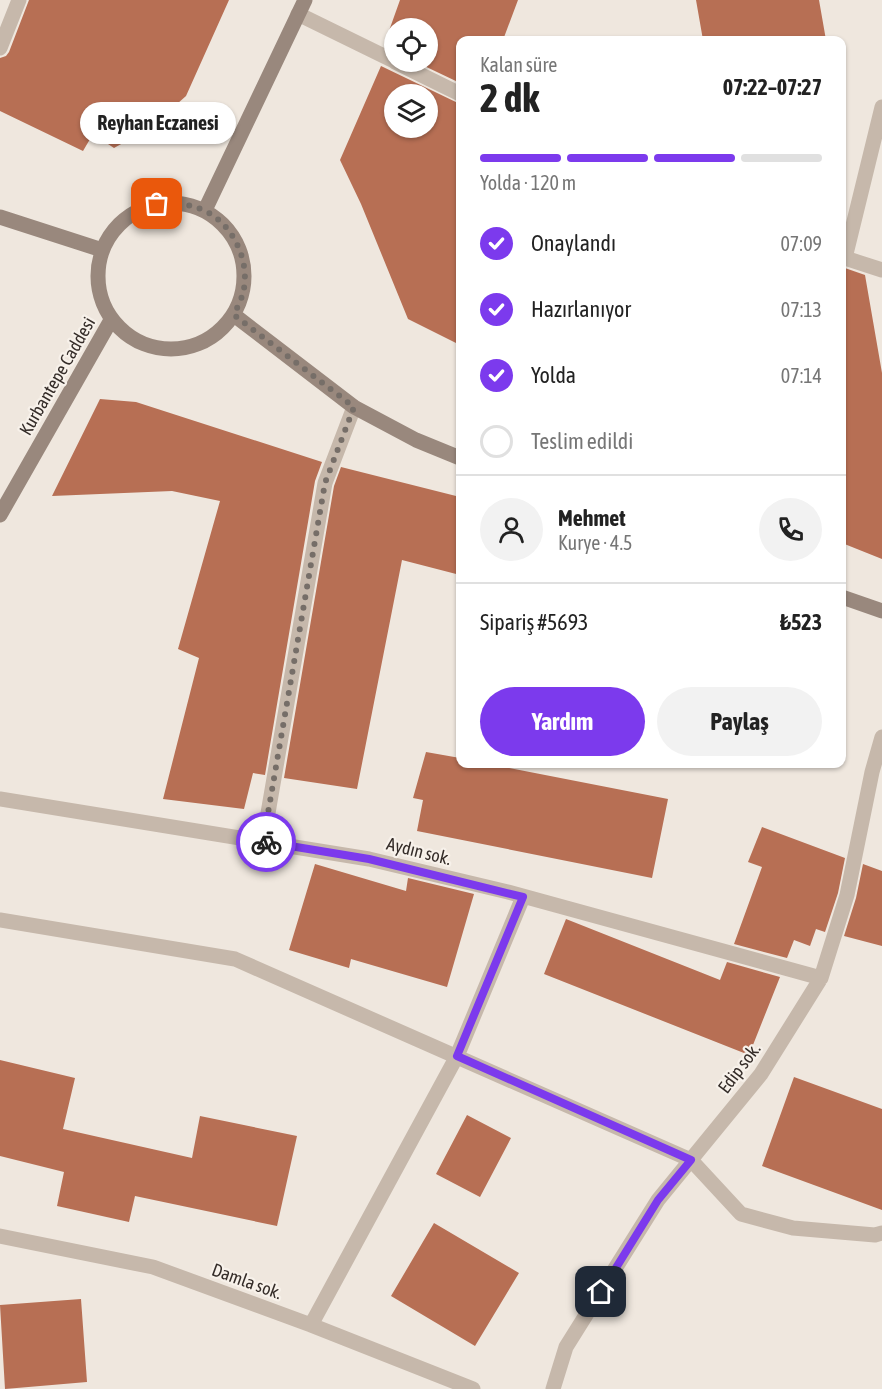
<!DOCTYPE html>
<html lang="tr">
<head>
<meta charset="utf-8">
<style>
	body { margin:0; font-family:"Asap Condensed",sans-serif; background:#f2f2f2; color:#222; height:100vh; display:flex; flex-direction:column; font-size:22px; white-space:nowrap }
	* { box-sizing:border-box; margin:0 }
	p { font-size:20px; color:#767676 }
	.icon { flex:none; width:33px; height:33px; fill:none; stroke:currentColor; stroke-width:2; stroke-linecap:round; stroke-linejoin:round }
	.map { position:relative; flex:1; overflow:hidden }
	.panel { position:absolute; left:456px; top:36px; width:390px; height:732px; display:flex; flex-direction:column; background:#fff; border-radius:12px; box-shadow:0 2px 4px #0004 }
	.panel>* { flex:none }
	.tools { position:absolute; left:384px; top:18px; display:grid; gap:12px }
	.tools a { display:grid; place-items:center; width:54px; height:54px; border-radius:50%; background:#fff; box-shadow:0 2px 4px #0004; font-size:30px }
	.pin { position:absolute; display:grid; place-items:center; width:51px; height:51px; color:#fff; margin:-26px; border-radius:12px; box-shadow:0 3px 9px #0006 }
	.courier { position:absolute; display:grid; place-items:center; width:60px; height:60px; margin:-30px; border:4px solid #7c3aed; border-radius:50%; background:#fff; color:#222; box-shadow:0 2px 8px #0007 }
	.bubble { position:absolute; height:42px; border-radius:21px; background:#fff; box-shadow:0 2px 4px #0004; font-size:20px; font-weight:700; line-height:42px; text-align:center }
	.headline em { font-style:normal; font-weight:700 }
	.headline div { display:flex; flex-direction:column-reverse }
	.headline { display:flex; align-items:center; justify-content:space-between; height:102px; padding:0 24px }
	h1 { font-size:39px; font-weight:700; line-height:45px }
	.bar { display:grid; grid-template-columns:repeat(4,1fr); gap:9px 6px; align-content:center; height:72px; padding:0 24px }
	.bar i { height:8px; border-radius:4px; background:#e0e0e0 }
	.bar .active { background:#7c3aed }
	.bar p { grid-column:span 4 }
	.line { display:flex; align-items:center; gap:15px; padding:0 24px; border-top:2px solid #e0e0e0 }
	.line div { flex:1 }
	.round { display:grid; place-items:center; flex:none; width:63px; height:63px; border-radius:32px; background:#f2f2f2 }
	ol { padding:0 24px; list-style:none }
	li { display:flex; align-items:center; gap:18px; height:66px }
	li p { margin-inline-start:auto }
	li .icon { padding:6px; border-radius:50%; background:#7c3aed; color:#fff; stroke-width:4 }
	li:last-child { color:#767676 }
	li i { width:33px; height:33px; border:3px solid #e0e0e0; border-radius:50% }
	.cta { display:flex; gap:12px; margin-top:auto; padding:12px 24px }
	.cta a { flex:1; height:69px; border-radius:36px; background:#7c3aed; color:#fff; font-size:24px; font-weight:700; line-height:69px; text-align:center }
	.cta a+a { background:#f2f2f2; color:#222 }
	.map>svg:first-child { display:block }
</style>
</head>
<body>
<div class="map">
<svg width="882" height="1389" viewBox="0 0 882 1389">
	<rect width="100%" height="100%" fill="#efe7de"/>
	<path fill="#b76f54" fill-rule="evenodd" d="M29,0H229L186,96L150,128L114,148L93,134L83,151L0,111V58L6,56L9,52Z
		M400,0H518L503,40H460V83L416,62H428V28H394V50L389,48L391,44L385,42Z
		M696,0H819L826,40H703Z
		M381,66L460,104V345L408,319L361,204L340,160ZM394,94H428V128H394Z
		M842,267L865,275L882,373V559L842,543Z
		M100,399L136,402L322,462L315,481L265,775L253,773L244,809L163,799L199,658L178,649L220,501L172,491L52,496Z
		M341,467L460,497V575L402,560L357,789L284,778L334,486Z
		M426,752L460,758V764H489L668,799L652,878L417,831L423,800L413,798Z
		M762,827L845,858L838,893L825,932L816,929L810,946L794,940L787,958L734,944L762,867L748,862Z
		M315,864L406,891L408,878L474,894L447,987L351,959L349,968L289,950Z
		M863,864L882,871V946L844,936L856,898Z
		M566,919L720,980L727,962L780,977L749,1055L544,974Z
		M0,1060L75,1078L63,1129L192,1158L200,1116L297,1136L277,1226L135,1196L129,1222L57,1206L64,1172L0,1156Z
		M794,1077L882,1109V1210L762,1166Z
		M467,1115L511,1138L480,1197L436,1174Z
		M434,1223L519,1273L475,1346L391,1296Z
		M81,1299L87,1382L5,1389L0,1305Z"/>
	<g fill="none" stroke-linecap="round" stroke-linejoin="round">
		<path stroke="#c6b8ab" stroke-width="15" d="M298,14L394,61
			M0,48L19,0
			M395,62L460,94
			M842,257L882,270
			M845,258L882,107
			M0,799L369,859L508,892L821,978
			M263,842L325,483L354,407
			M0,920L235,959L691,1160L741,1214L793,1228L875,1235L882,1233
			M0,1236L153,1267L311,1325L473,1389
			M311,1325L457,1056L523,897
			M553,1389L566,1347L658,1200L761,1074L821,978L847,895L872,772L882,737"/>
		<path stroke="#99887d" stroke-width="15" d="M98 276a73 73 0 1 1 146 0a73 73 0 1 1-146 0Z
			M205,210L305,0
			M0,217L102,250
			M234,315L354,407L416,440L460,458
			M0,515L111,320
			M842,597L882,611"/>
	</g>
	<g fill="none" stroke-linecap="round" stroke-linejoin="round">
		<path stroke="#766e68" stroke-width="6" stroke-dasharray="0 10.8" d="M157,204C173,203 188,203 203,210C233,223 251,262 243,293C241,300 237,308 234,315L354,407L325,483L263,842H266"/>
		<path stroke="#7c3aed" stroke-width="8" d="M266,842L369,859L523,897L457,1056L691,1160L658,1200L601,1292"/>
	</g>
	<g text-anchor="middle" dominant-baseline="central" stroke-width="4.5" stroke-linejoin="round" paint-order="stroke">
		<g font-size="18" fill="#352d29" stroke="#f7f1ea">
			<text transform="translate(57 376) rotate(-60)">Kurbantepe Caddesi</text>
			<text transform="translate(419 851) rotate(14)">Aydın sok.</text>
			<text transform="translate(739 1068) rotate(-53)">Edip sok.</text>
			<text transform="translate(247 1281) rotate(20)">Damla sok.</text>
		</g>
	</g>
</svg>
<div class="tools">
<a><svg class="icon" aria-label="locate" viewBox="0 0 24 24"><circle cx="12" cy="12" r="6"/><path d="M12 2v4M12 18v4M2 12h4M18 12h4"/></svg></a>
<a><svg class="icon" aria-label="layers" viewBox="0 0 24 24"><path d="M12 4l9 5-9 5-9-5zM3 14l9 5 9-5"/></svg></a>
</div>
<div class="pin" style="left:157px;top:204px;background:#ea580c"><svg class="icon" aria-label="bag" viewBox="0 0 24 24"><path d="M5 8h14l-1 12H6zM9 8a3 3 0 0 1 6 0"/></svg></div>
<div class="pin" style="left:601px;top:1292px;background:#1f2937"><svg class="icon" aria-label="home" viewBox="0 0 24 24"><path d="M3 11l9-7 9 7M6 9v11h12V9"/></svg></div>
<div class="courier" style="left:266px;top:842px"><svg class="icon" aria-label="bike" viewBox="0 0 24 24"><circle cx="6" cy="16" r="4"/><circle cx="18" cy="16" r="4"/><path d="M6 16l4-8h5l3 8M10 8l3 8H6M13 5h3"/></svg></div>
<div class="bubble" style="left:80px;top:102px;width:156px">Reyhan Eczanesi</div>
<section class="panel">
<div class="headline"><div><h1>2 dk</h1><p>Kalan süre</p></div><em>07:22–07:27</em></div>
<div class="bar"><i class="active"></i><i class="active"></i><i class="active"></i><i></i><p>Yolda · 120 m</p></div>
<ol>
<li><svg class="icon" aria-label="check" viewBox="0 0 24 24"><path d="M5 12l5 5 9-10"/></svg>Onaylandı<p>07:09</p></li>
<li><svg class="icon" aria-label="check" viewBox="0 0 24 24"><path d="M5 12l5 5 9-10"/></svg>Hazırlanıyor<p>07:13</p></li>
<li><svg class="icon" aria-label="check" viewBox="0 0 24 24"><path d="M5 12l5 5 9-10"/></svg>Yolda<p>07:14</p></li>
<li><i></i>Teslim edildi</li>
</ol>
<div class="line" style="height:108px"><a class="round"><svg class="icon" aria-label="person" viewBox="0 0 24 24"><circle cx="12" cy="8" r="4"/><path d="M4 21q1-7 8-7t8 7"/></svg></a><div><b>Mehmet</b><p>Kurye · 4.5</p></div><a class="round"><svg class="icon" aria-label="phone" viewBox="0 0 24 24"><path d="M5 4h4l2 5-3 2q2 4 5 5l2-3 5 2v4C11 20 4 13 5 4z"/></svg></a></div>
<div class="line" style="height:78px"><div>Sipariş #5693</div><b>₺523</b></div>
<div class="cta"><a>Yardım</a><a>Paylaş</a></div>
</section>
</div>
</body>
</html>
